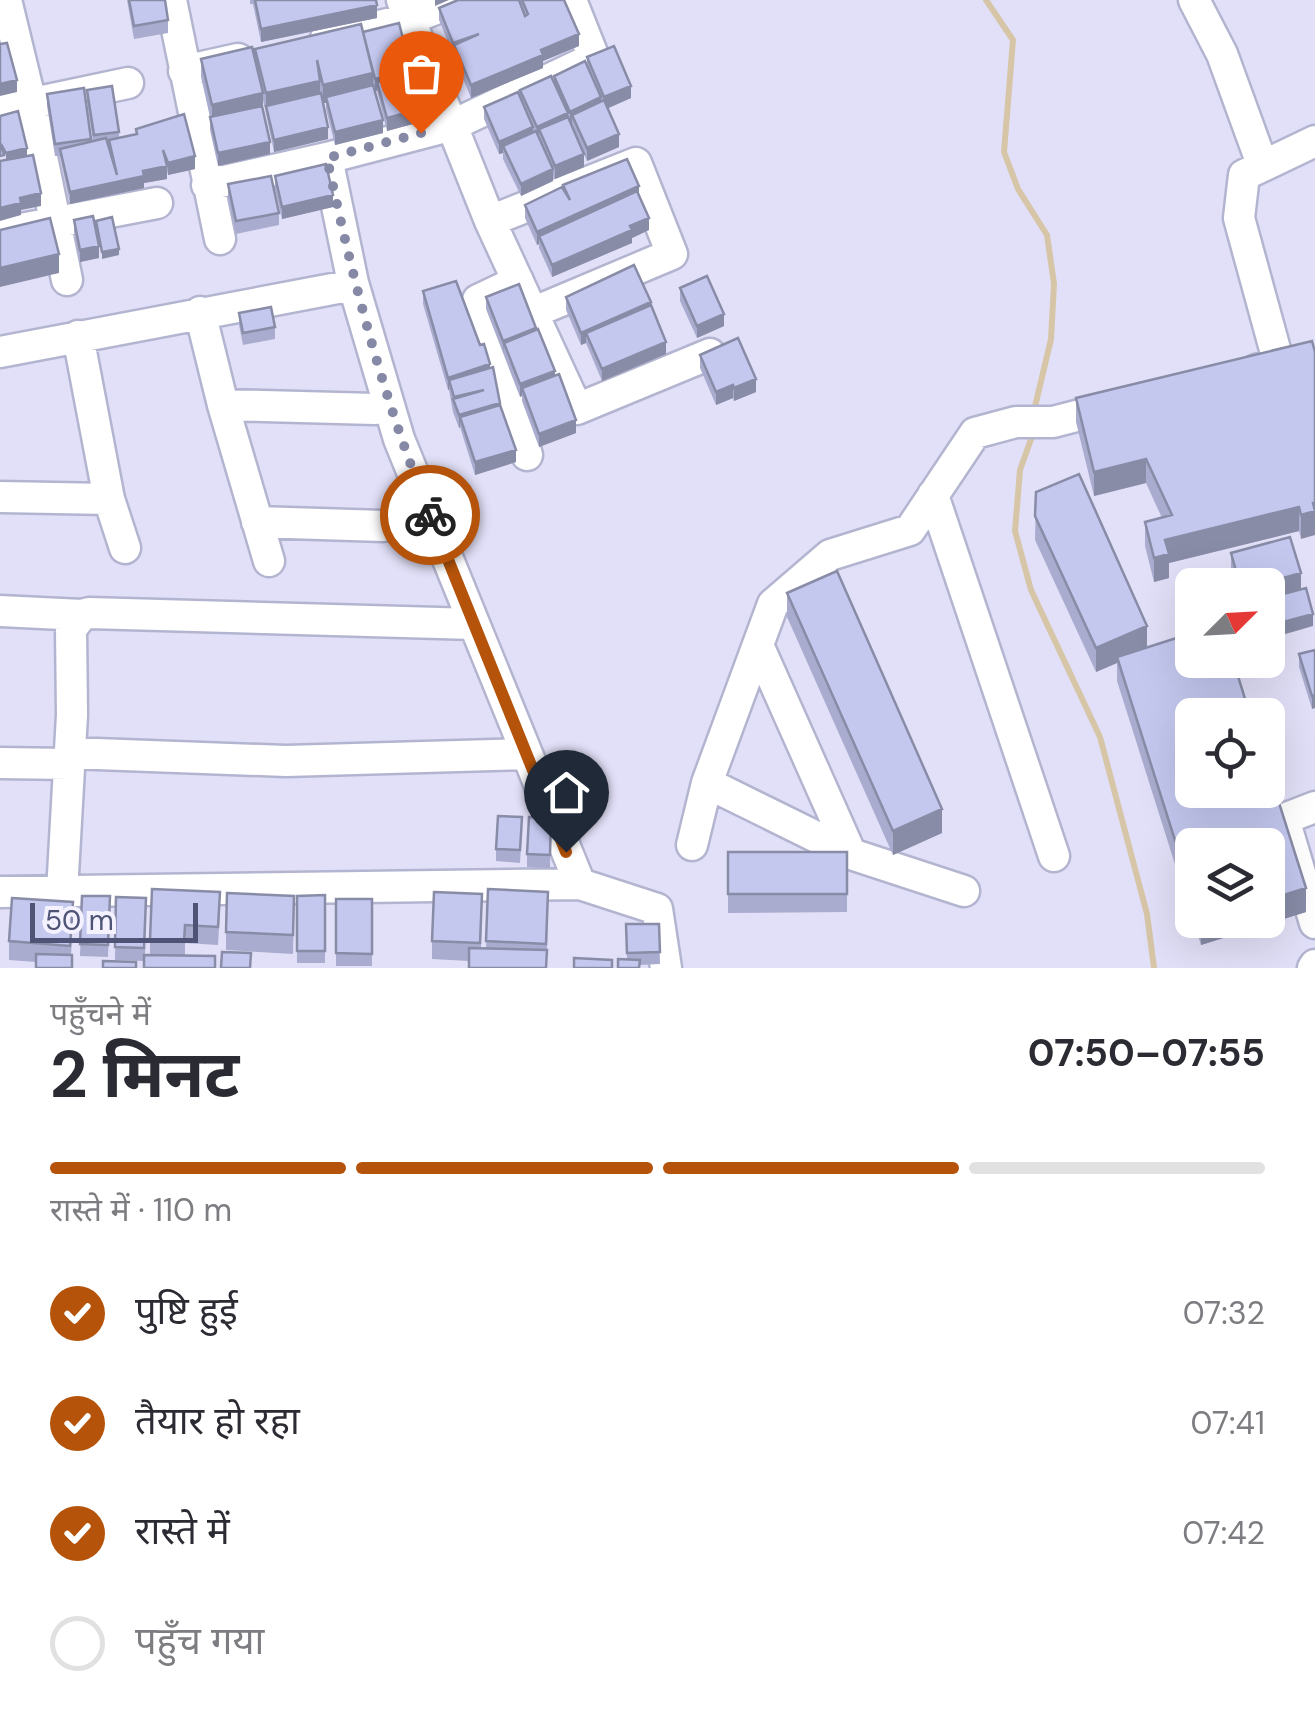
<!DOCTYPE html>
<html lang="hi">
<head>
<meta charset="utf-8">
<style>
	body { margin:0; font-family:"DM Sans","Noto Sans Devanagari",sans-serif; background:#f7f7f7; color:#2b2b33; height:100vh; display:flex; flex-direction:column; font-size:38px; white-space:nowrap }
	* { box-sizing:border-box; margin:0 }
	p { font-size:32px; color:#7c7c81 }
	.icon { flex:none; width:55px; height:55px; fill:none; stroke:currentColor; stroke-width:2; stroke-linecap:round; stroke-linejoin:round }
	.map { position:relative; height:968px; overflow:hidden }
	.details { display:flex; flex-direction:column; background:#fff; flex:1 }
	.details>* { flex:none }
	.needle { width:65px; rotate:66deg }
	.tools { position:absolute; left:1175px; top:568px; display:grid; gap:20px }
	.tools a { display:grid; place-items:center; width:110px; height:110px; border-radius:15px; background:#fff; box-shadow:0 10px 40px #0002; font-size:50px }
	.scale { position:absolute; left:30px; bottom:25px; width:168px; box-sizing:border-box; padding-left:10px; border:5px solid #4f5476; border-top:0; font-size:28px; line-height:35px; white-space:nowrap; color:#4f5476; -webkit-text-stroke:8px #f3f2fe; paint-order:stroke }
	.pin { position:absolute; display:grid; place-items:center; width:85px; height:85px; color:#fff; margin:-102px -42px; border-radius:50% 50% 50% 0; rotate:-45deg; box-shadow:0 0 10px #0007 }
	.pin .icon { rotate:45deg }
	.courier { position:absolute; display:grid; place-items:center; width:100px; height:100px; margin:-50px; border:8px solid #b45309; border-radius:50%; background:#fff; color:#222; box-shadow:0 2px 12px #0007 }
	.head em { font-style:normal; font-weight:700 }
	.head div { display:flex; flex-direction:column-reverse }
	.head { display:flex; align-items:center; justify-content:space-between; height:170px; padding:0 50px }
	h1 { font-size:65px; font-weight:700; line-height:75px }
	.bar { display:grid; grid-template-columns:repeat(4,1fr); gap:15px 10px; align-content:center; height:120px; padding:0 50px }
	.bar i { height:12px; border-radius:8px; background:#e1e1e2 }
	.bar .active { background:#b45309 }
	.bar p { grid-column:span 4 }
	ol { padding:0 50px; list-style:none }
	li { display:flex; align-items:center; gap:30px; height:110px }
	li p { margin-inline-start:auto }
	li .icon { padding:10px; border-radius:50%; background:#b45309; color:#fff; stroke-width:4 }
	li:last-child { color:#7c7c81 }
	li i { width:55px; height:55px; border:5px solid #e1e1e2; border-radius:50% }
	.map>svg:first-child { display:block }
</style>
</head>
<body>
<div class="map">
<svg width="1315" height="968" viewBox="0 0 1315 968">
	<rect width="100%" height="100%" fill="#edebfc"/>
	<path fill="#e2e0f8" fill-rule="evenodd" d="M0,0H1315V968H0ZM1192,585H1268V660H1192ZM1192,715H1268V790H1192ZM1192,845H1268V920H1192Z"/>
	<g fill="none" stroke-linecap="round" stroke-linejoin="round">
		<path stroke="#d6c6a7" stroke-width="6" d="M986,0L1013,40L1004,152L1018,189L1047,235L1054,284L1051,339L1034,411
			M1034,431L1020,470L1015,531L1031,590L1100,737L1147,914L1154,968"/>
		<defs>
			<path id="minor" d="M6,0L31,103L67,280
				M171,0L220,239
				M402,0L490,221L577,409L710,354
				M1194,0L1222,54L1262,164
				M326,38L410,19L458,0
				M184,71L238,59
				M0,110L128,83
				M327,158L353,283L399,439L580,884
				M207,185L327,158L453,125L594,58L571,0
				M490,221L636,163L672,254L532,313
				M0,233L157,203
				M518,281L478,300L527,455
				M200,312L223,405L269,561
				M78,336L109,499L125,548
				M0,352L343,287
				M1256,370L1279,364L1239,218L1244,175L1315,141
				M223,405L375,409
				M933,495L1054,856
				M0,497L109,499
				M257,522L383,526
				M0,611L82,615
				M758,645L851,854
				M70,753L286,761L527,754
				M0,763L70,764
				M707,783L851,854L964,891
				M1315,807L1284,819L1315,923
				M692,845L707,783L773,604L830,555L910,530L975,433L1016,422H1053L1115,406
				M0,892L580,884L657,909L666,968
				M62,892L72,715L71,629L82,615L89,613L474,624
				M1313,968L1315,965"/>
		</defs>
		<use href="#minor" stroke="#b3b5d0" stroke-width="35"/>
		<use href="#minor" stroke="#fff" stroke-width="30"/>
	</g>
	<path fill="#a9acce" d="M127,0H165L168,20V33L134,39Z
		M250,0H376L377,18L261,42L253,4H250Z
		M458,0H564L579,46L543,61V68L471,98L439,20V8Z
		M363,32L411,73L424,121L387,131L377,91H375L373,82L383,133L335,145L326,109V103H323L328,139L274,152L263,100V110L270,154L218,166L210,130V117L201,77V59L255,61V49Z
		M587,57L631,98L608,108L619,147L587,161L573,129L584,167L555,179L553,176V181L521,196L503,159V153L499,154L484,119V107L520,97V90L554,83V76L587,66Z
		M84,88L91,142L93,141L87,102V90L119,132V138L136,135V129L195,169L168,175L167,171V179L144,183V188L70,204L60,156H55L47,106V94Z
		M275,176L333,207L282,219L275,189Z
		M228,184L279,213V225L236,234L228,197Z
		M563,185L639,195L649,230L632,238V243L552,277L539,248V244L537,245L525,218V205L563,190Z
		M74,220L99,258L80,262L74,232Z
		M680,288L724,326L697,338L680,301Z
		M423,291L480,345L490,368L516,462L475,475L460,427L459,428L453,412L449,390H448L423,304Z
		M486,297L536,330L576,433L539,447L522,401V396L520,397L486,309Z
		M566,297L651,305L666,354L602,381L586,343L581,345L566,310Z
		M239,313L275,327V339L243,345L239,325Z
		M1312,341L1301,539L1299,531L1169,563V578L1154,582L1145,546V522L1162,518L1146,483L1094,496L1076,422V398Z
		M700,355L756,392L734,401L733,398L716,405L700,368Z
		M1036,492L1147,648L1306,912L1201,945L1193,920H1268L1192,845V918L1117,681V663L1096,672L1035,540Z
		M1231,553L1301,589L1313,626L1268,585H1235L1231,571Z
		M787,593L942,833L893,855L787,617Z
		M1315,650L1312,709L1299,667V654Z
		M551,819L550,868L527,867V854Z
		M522,830L520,863L496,861V849Z
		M728,852H847V912L728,913Z
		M488,889L548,910L547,950L469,961L432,959V941L482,894L481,948H486Z
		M325,895V963H297V896Z
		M82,896H110L108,957L80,956Z
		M116,897L146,898L145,955H150V940L220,911L218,945L185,943V955L144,961L115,960Z
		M336,899H372V966H336Z
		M294,914L293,954L226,950V932Z
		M73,920L71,955L36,962L9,960V941Z
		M626,924H659L660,964L640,965L627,960Z"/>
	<path fill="#898ca7" d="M435,0H449L435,6Z
		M377,5V18L261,42V29Z
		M579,34V46L543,61V68L471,98V85L541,50Z
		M411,70V82H377V91H375V79Z
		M373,73V91L326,97V103H323V85Z
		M17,80V92L0,96V84Z
		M320,81V100L266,106V112V93Z
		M631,86V98L604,110V97Z
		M263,93V111L212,123V105Z
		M601,97V110L572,115V123L570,124V112Z
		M424,108V121L387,131V118Z
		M568,113V126L539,129V139L537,140V127Z
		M383,120V133L335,145V132Z
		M328,127V139L274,152V140Z
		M533,127V140L503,146V153L499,154V142Z
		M619,134V147L587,161V148Z
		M270,142V154L218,166V153Z
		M27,148V160L6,166V153Z
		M584,154V167L555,179V166Z
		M195,156V169L168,175V163Z
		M167,166V179L144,183V188L70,204V192L143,171Z
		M553,169V181L521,196V184Z
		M639,186V199L539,236V244L537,245V232Z
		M41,193V206L21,210V215L0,221V208L20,198Z
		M333,195V207L282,219V207Z
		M649,218V230L632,238V243L552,277V265Z
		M99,246V258L80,262V250Z
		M119,249V255L102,259V252Z
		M59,254V273L0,287V268Z
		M651,302V315L586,333V343L581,345V333Z
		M724,314V326L697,338V326Z
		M536,328V340L504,343L503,353V341Z
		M666,342V354L602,381V369Z
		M490,364V377L449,380V390H448V378Z
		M555,371V383L522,388V396L520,397V384Z
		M756,379V392L734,401V388Z
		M733,385V398L716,405V392Z
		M500,403V415L460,417V427L459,428V415Z
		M576,420V433L539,447V434Z
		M516,450V462L475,475V462Z
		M1146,459V483L1094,496V472Z
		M1313,503H1315V535L1301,539V515Z
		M1299,507V531L1169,563V578L1154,582V558L1165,540Z
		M1301,573V592L1268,601V585H1257Z
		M1313,614V626L1268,639V626Z
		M1147,626V650L1117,657V663L1096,672V648Z
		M1315,695V708L1312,709V696Z
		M942,809V833L893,855V831Z
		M1306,888V912L1201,945V921L1206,920H1268V900Z"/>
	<path fill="#c4c8ef" stroke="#898ca7" stroke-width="2.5" d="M129,0H165L168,20L134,26Z
		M255,0H376L377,5L261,29Z
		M458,0H519L525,16L528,14L522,0H564L579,34L541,50L543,55L471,85L454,45L479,34L453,43L439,8Z
		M399,23L411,70L375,79L363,32Z
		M361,24L373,73L323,85L317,60L320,81L266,93L255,49Z
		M7,43L17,80L0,84V44Z
		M614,46L631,86L604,97L587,57Z
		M252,47L263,93L212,105L201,59Z
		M585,61L601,97L570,112L554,76Z
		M415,72L424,108L387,118L377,82Z
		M551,76L568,113L537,127L520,90Z
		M373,85L383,120L335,132L326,97Z
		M112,86L119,132L94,135L87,90Z
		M84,88L91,139L55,144L47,94Z
		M518,92L533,127L499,142L484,107Z
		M321,93L328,127L274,140L266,106Z
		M604,100L619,134L587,148L572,115Z
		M262,106L270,142L218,153L210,117Z
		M18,111L27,148L6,153L1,144L4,155L0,156V116Z
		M184,114L195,156L168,163L163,150L167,166L143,171L144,176L70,192L60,149L106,138L117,175L109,140L137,134L136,129Z
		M568,117L584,154L555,166L539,129Z
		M536,131L553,169L521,184L503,146Z
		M33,155L41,193L20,198L21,203L0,208V161Z
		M627,159L639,186L537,232L525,205L562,187L570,200L563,185Z
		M326,164L333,195L282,207L275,176Z
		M271,176L279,213L236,221L228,184Z
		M637,191L649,218L630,226L632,230L552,265L539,236Z
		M93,216L99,246L80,250L74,220Z
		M112,217L119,249L102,252L96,221Z
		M50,218L59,254L0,268V230Z
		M634,265L651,302L581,333L566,297Z
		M707,276L724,314L697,326L680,288Z
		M456,281L480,345L484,344L490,364L448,378L423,291Z
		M519,284L536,328L503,341L486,297Z
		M651,305L666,342L602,369L586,333Z
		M271,307L275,327L243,333L239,313Z
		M538,329L555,371L520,384L504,343Z
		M738,338L756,379L734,388L733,385L716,392L700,355Z
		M1312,341L1315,352V503H1313L1315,511L1301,515L1299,507L1165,540L1169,554L1154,558L1145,522L1172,515L1146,459L1094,472L1076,398Z
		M493,367L500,403L459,415L453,399L484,390L454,397L449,380Z
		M559,374L576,420L539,434L522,388Z
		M500,405L516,450L475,462L460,417Z
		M1079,474L1147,626L1096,648L1035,516L1036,492Z
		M1290,537L1301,573L1257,585H1240L1231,553Z
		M837,571L942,809L893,831L787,593Z
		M1306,588L1313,614L1268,626V598Z
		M1192,633V660H1233L1250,715H1192V790H1268V768L1306,888L1268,900V845H1192V894L1117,657Z
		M1315,650V695L1312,696L1299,654Z
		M498,816L522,817L520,850L496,849Z
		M529,817L551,819L550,855L527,854Z
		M728,852H847V894H728Z
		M152,889L220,892L218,927L185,925L184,942L150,940Z
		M488,889L548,892L546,944L486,941Z
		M434,892L482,894L480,943L432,941Z
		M227,893L294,896L293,935L226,932Z
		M325,895V951H297V896Z
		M82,896H110L108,945L80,944Z
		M116,897L146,898L144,948L115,947Z
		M12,898L73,902L70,946L9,941Z
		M336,899H372V954L336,953Z
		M626,924H659L660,952L627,953Z
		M469,948L547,950L546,968H469Z
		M222,952L251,953L250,968H221Z
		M36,954L72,955V968H36Z
		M144,955L215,956V968H144Z
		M574,958L612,960V968H574Z
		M618,959L640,960L639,968H618Z
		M103,961L136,962V968H103Z"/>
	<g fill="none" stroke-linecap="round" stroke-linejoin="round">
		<path stroke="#8689a5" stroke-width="10" stroke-dasharray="0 18" d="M421,133L327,158C353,282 383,398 430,515"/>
		<path stroke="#b45309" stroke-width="12" d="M430,515L566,852"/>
	</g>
</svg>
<div class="tools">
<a><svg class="needle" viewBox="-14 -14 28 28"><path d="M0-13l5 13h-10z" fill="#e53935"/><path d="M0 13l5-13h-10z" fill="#7c7c81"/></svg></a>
<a><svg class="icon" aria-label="locate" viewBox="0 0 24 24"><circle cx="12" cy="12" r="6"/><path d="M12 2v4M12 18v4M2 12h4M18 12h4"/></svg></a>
<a><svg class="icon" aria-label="layers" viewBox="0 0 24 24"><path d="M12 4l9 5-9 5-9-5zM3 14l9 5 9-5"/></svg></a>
</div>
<div class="scale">50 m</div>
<div class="pin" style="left:421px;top:133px;background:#ea580c"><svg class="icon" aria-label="bag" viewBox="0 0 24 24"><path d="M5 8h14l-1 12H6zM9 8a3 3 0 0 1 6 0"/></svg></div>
<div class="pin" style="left:566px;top:852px;background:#1f2937"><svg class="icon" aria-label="home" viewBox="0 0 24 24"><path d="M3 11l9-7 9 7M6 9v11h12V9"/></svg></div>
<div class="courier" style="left:430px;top:515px"><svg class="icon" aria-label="bike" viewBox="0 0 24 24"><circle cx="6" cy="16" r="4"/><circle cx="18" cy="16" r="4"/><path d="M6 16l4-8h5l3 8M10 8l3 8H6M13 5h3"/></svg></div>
</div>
<section class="details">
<div class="head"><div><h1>2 मिनट</h1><p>पहुँचने में</p></div><em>07:50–07:55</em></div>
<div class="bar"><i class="active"></i><i class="active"></i><i class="active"></i><i></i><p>रास्ते में · 110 m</p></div>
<ol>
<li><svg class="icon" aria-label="check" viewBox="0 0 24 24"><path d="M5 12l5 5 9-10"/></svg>पुष्टि हुई<p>07:32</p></li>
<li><svg class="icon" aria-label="check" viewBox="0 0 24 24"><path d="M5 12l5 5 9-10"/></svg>तैयार हो रहा<p>07:41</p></li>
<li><svg class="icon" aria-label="check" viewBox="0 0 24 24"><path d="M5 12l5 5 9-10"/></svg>रास्ते में<p>07:42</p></li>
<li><i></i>पहुँच गया</li>
</ol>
</section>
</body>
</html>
